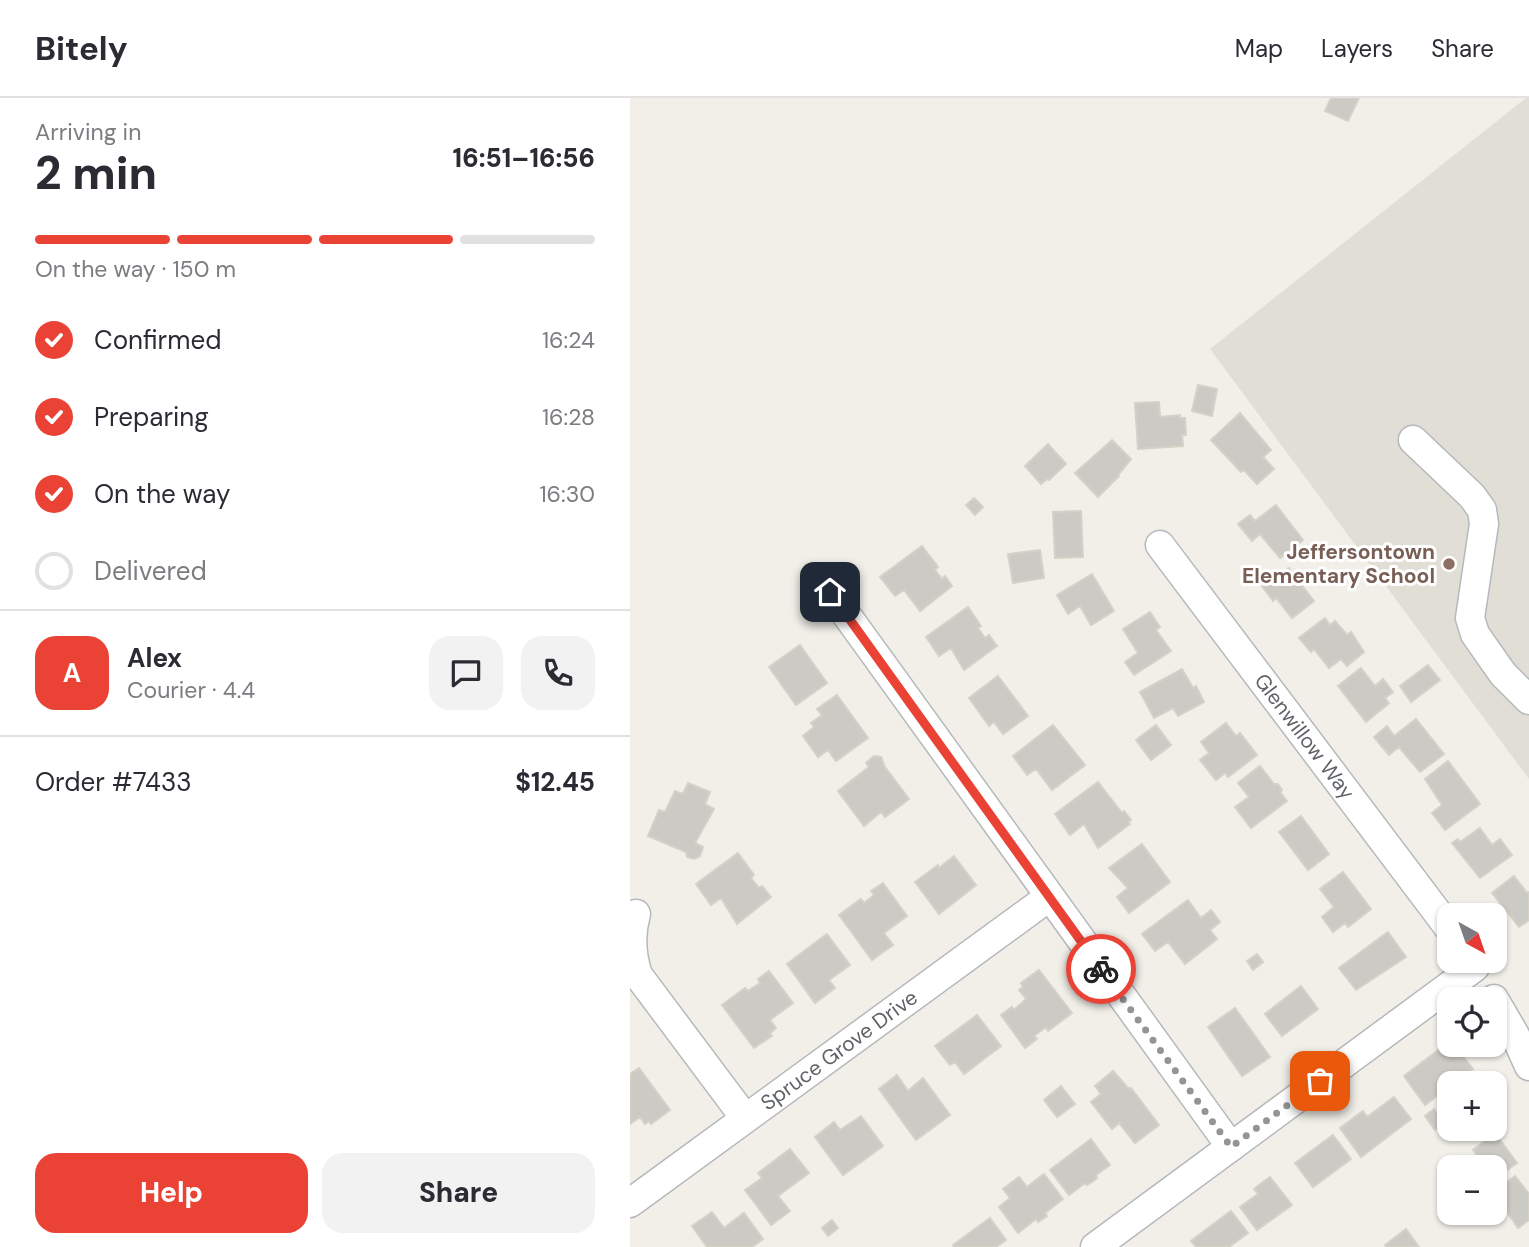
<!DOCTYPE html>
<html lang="en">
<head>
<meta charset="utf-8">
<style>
	body { margin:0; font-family:"DM Sans",sans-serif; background:#f2f2f3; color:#2b2b33; height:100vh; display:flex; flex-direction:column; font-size:26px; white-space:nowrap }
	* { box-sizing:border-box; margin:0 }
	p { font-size:23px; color:#7c7c81 }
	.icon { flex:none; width:38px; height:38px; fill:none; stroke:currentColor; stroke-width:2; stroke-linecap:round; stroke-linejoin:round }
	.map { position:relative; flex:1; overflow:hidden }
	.sheet { display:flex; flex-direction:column; background:#fff; width:630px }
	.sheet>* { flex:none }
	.needle { width:46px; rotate:140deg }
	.controls { position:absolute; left:807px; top:805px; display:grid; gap:14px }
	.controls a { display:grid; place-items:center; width:70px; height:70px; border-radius:14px; background:#fff; box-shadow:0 2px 5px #0004; font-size:35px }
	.pin { position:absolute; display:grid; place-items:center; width:60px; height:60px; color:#fff; margin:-30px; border-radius:14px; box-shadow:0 4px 10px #0006 }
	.courier { position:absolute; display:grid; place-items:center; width:70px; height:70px; margin:-35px; border:5px solid #ea4335; border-radius:50%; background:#fff; color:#222; box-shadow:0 2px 9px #0007 }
	.headline em { font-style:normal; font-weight:800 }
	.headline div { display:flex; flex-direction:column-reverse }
	.headline { display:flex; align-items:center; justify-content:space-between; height:119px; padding:0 35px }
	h1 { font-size:46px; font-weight:800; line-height:52px }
	.bar { display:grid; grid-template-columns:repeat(4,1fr); gap:10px 7px; align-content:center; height:84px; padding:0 35px }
	.bar i { height:9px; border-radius:5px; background:#e1e1e2 }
	.bar .current { background:#ea4335 }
	.bar p { grid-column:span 4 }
	.line { display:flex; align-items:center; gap:18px; padding:0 35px; border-top:2px solid #e1e1e2 }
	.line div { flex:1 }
	.round { display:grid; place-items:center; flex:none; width:74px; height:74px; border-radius:21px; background:#f2f2f3 }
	ol { padding:0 35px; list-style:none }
	li { display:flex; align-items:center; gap:21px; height:77px }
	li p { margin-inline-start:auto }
	li .icon { padding:7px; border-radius:50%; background:#ea4335; color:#fff; stroke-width:4 }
	li:last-child { color:#7c7c81 }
	li i { width:38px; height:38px; border:4px solid #e1e1e2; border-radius:50% }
	.button { display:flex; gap:14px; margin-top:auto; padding:14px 35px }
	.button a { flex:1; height:80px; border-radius:21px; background:#ea4335; color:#fff; font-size:28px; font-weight:800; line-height:80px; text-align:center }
	.button a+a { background:#f2f2f3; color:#2b2b33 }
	header { display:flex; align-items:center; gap:42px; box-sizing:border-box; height:98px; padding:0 35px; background:#fff; border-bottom:2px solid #e1e1e2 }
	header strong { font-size:33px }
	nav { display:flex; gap:38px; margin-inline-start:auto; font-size:24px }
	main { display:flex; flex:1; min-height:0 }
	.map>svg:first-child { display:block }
</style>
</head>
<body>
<header>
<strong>Bitely</strong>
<nav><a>Map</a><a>Layers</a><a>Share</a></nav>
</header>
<main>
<section class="sheet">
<div class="headline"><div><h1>2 min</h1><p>Arriving in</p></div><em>16:51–16:56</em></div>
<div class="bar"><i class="current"></i><i class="current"></i><i class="current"></i><i></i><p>On the way · 150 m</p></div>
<ol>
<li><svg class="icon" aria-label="check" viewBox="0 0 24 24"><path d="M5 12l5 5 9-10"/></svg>Confirmed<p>16:24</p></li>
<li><svg class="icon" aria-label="check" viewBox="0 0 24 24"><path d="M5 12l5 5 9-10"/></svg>Preparing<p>16:28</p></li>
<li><svg class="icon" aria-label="check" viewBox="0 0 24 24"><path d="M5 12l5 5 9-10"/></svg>On the way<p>16:30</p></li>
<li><i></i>Delivered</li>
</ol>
<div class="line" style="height:126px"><b class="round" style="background:#ea4335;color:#fff">A</b><div><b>Alex</b><p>Courier · 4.4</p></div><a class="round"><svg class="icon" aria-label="chat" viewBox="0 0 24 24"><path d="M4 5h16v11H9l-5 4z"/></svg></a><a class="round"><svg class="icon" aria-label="phone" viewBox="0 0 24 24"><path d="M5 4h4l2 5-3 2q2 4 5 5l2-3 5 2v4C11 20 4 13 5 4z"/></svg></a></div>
<div class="line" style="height:91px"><div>Order #7433</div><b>$12.45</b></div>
<div class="button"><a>Help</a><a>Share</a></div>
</section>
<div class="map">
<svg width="899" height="1149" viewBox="0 0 899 1149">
	<rect width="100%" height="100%" fill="#f1efe8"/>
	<path fill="#e1ded6" d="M896,0H899V681L580,251Z"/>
	<path fill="#cccac5" stroke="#d6d1c6" stroke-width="2" d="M701,0H729L718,23L695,13Z
		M568,287L587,291L582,318L562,313Z
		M529,304L530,319L550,317V320H555L556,337H552L553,348L508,351L505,305Z
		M610,315L641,352L633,359L644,371L627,386L614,372L611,374L581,342Z
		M482,342L501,361L488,377L489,378L468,399L445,375Z
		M418,346L436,366L419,382L417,381L411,386L395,368Z
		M344,400L353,409L345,417L336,407Z
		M646,407L673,442L650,460L630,436L622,443L608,426L620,417L625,423Z
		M451,413L453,459L425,460L423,414Z
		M292,448L308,469L305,472L312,481L315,478L322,488L290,513L274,492L265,498L250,479Z
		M410,452L414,480L383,485L378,456Z
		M659,470L666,480L668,478L670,480L672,483L670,485L684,503L662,520L646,500L643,503L632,488Z
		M462,476L484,513L461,527L450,508L438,516L427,497Z
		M338,509L351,528L348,530L355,540L359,537L367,548L334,572L321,550L309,558L296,539Z
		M520,514L530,529L526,532L541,553L504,577L495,564L508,555L493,531Z
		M695,520L700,527L705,523L717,537L721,534L734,554L717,568L711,561L699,570L684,551L681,554L669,540Z
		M170,547L197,585L166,607L139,569Z
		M798,567L810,582L781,604L770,588Z
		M731,570L745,588L753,581L763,594L755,600L759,605L736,624L708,588Z
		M552,571L563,590L566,588L574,604L548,618L543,610L524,620L510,594Z
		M368,578L398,618L373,636L364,624L359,628L339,600Z
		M207,597L238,640L206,663L198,652L188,659L173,638L184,629L181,625L192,617L187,611Z
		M786,621L814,656L790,674L769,649L759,657L744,639L757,628L764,638Z
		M596,625L606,638L610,635L627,657L598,679L595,675L586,682L570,662L579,655L571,644Z
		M423,627L455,667L422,692L406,671L397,677L383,658Z
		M526,627L541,647L521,662L506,642Z
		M244,658L251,659L255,669L279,701L255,719L251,714L234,728L208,693L239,669L236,665Z
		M818,663L850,706L815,732L802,715L812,707L795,681Z
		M630,668L644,686H648L652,692L650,694L657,703L621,730L605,709L619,699L608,685Z
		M468,684L492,715L494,713L501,722L498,724L500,726L468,750L454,726L440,737L425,716Z
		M58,685L80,694L75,706L84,711L65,745L73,749L70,758L64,761L57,759L56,754L18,738L29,712L35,714L45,693L53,696Z
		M671,718L699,756L678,772L649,734Z
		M850,730L862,747L870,741L882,757L850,780L822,745L828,741L830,744Z
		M512,746L540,784L499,815L487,799L498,790L479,770Z
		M108,755L124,777L121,780L129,790L132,788L141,799L107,826L91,800L81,807L66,786Z
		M324,758L346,787L309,816L285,784L308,767L309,770Z
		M713,774L741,811L718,829L715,825L703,834L692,819L704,809L690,791Z
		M884,778L897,795L899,794V822L889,829L862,795Z
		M253,785L277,818L254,835L263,847L242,862L209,817L231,801L234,805L244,797L241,793Z
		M558,802L571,820L581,812L590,824L580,832L587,841L555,866L538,844L525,853L512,836Z
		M758,834L776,859L726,892L709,870Z
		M197,836L220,867L199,882L205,890L185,905L157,866Z
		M627,856L633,864L623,872L617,863Z
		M409,872L442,915L418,933L416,929L404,938L407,941L395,950L371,917L382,909L384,912L396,901L389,892L393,889L391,885Z
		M139,873L163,905L140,922L146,930L140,935L142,938L124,950L92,907L115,890L118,893L130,885L128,881Z
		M671,888L688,911L652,938L635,916Z
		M605,910L640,959L612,978L578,929Z
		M347,917L371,948L334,976L325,964L320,967L305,948Z
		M819,944V947H824L843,971L824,985H819V989L795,1007L774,978Z
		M9,970L40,1012L21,1026L19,1023L15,1026L10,1019L0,1026V976Z
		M483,973L499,991L501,990L529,1027L505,1045L489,1025L482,1031L461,1004L471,996L465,988Z
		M267,977L278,993L293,980L320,1017L286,1042L249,991Z
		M431,988L445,1006L427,1019L414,1002Z
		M764,999L781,1021L731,1059L710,1030L733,1013L737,1019Z
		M804,1011L814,1026L805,1032L795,1018Z
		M231,1018L253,1048L213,1077L185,1039L204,1024L210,1032Z
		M865,1035L887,1065L864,1081V1069H855L843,1052Z
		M703,1037L721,1061L683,1089L665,1065Z
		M461,1041L480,1067L466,1077L467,1080L462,1084L457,1087L455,1085L439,1097L420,1072Z
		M160,1051L179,1075L148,1098L160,1113L141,1127L115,1092L132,1080L128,1075Z
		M414,1076L433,1101L415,1115L417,1118L408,1124L406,1121L388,1135L369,1109L380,1100L373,1091L389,1079L397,1089Z
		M885,1078L899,1096V1122L888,1130L875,1111L865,1119L862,1115H864V1093Z
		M640,1079L662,1107L627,1132L610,1109L628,1096L624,1091Z
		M601,1113L618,1135L599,1149H566L561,1143Z
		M82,1114L94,1130L114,1115L133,1141L122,1149H77L62,1128Z
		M360,1120L376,1142L366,1149H324L323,1147Z
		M202,1122L208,1130L198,1138L192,1130Z
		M776,1131L789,1149H757L755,1147Z"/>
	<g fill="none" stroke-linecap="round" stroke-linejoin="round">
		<defs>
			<g id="minor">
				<path d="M783,342L842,398L852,412L854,426L840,520L845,536L854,549L873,576L899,602"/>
				<path id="s1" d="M530,447L819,830"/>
				<path d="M200,494L601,1049"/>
				<path d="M6,816C0,837 1,856 8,877L115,1020"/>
				<path d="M864,901L885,937L899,968"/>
				<path id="s2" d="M0,1105L419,799"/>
				<path d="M465,1149L845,869"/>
			</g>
		</defs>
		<use href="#minor" stroke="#b5b8bc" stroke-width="31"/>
		<use href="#minor" stroke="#fff" stroke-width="28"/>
	</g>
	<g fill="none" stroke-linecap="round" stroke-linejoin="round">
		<path stroke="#929495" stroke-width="7" stroke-dasharray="0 12.6" d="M471,871L601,1049L690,983"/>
		<path stroke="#ea4335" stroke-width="9" d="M200,494L471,871"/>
	</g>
	<circle fill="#8d6e63" stroke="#fff" stroke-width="2.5" cx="819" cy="466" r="7"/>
	<g text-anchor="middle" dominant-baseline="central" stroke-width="6" stroke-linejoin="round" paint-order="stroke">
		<g font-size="21" font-weight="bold" fill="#785e54" stroke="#fff" text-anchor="end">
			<text x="805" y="454">Jeffersontown<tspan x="805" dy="24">Elementary School</tspan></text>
		</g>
		<g font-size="21" fill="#5f6368" stroke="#fff">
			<text stroke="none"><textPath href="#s1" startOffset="240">Glenwillow Way</textPath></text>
			<text stroke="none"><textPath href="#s2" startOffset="259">Spruce Grove Drive</textPath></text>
		</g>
	</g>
</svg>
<div class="controls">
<a><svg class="needle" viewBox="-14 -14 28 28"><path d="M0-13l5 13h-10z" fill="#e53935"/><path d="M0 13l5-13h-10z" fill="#7c7c81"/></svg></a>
<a><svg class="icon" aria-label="locate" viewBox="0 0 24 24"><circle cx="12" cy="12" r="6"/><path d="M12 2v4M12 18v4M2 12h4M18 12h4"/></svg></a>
<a>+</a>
<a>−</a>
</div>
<div class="pin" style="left:690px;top:983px;background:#ea580c"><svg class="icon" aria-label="bag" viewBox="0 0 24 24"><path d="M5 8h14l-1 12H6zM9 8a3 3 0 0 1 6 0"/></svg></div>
<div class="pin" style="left:200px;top:494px;background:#1f2937"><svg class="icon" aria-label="home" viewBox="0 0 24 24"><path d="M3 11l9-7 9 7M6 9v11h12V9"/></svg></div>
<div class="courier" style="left:471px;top:871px"><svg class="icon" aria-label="bike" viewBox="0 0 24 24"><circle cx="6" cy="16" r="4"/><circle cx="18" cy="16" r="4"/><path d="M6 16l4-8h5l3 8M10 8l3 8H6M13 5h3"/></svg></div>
</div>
</main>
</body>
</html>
